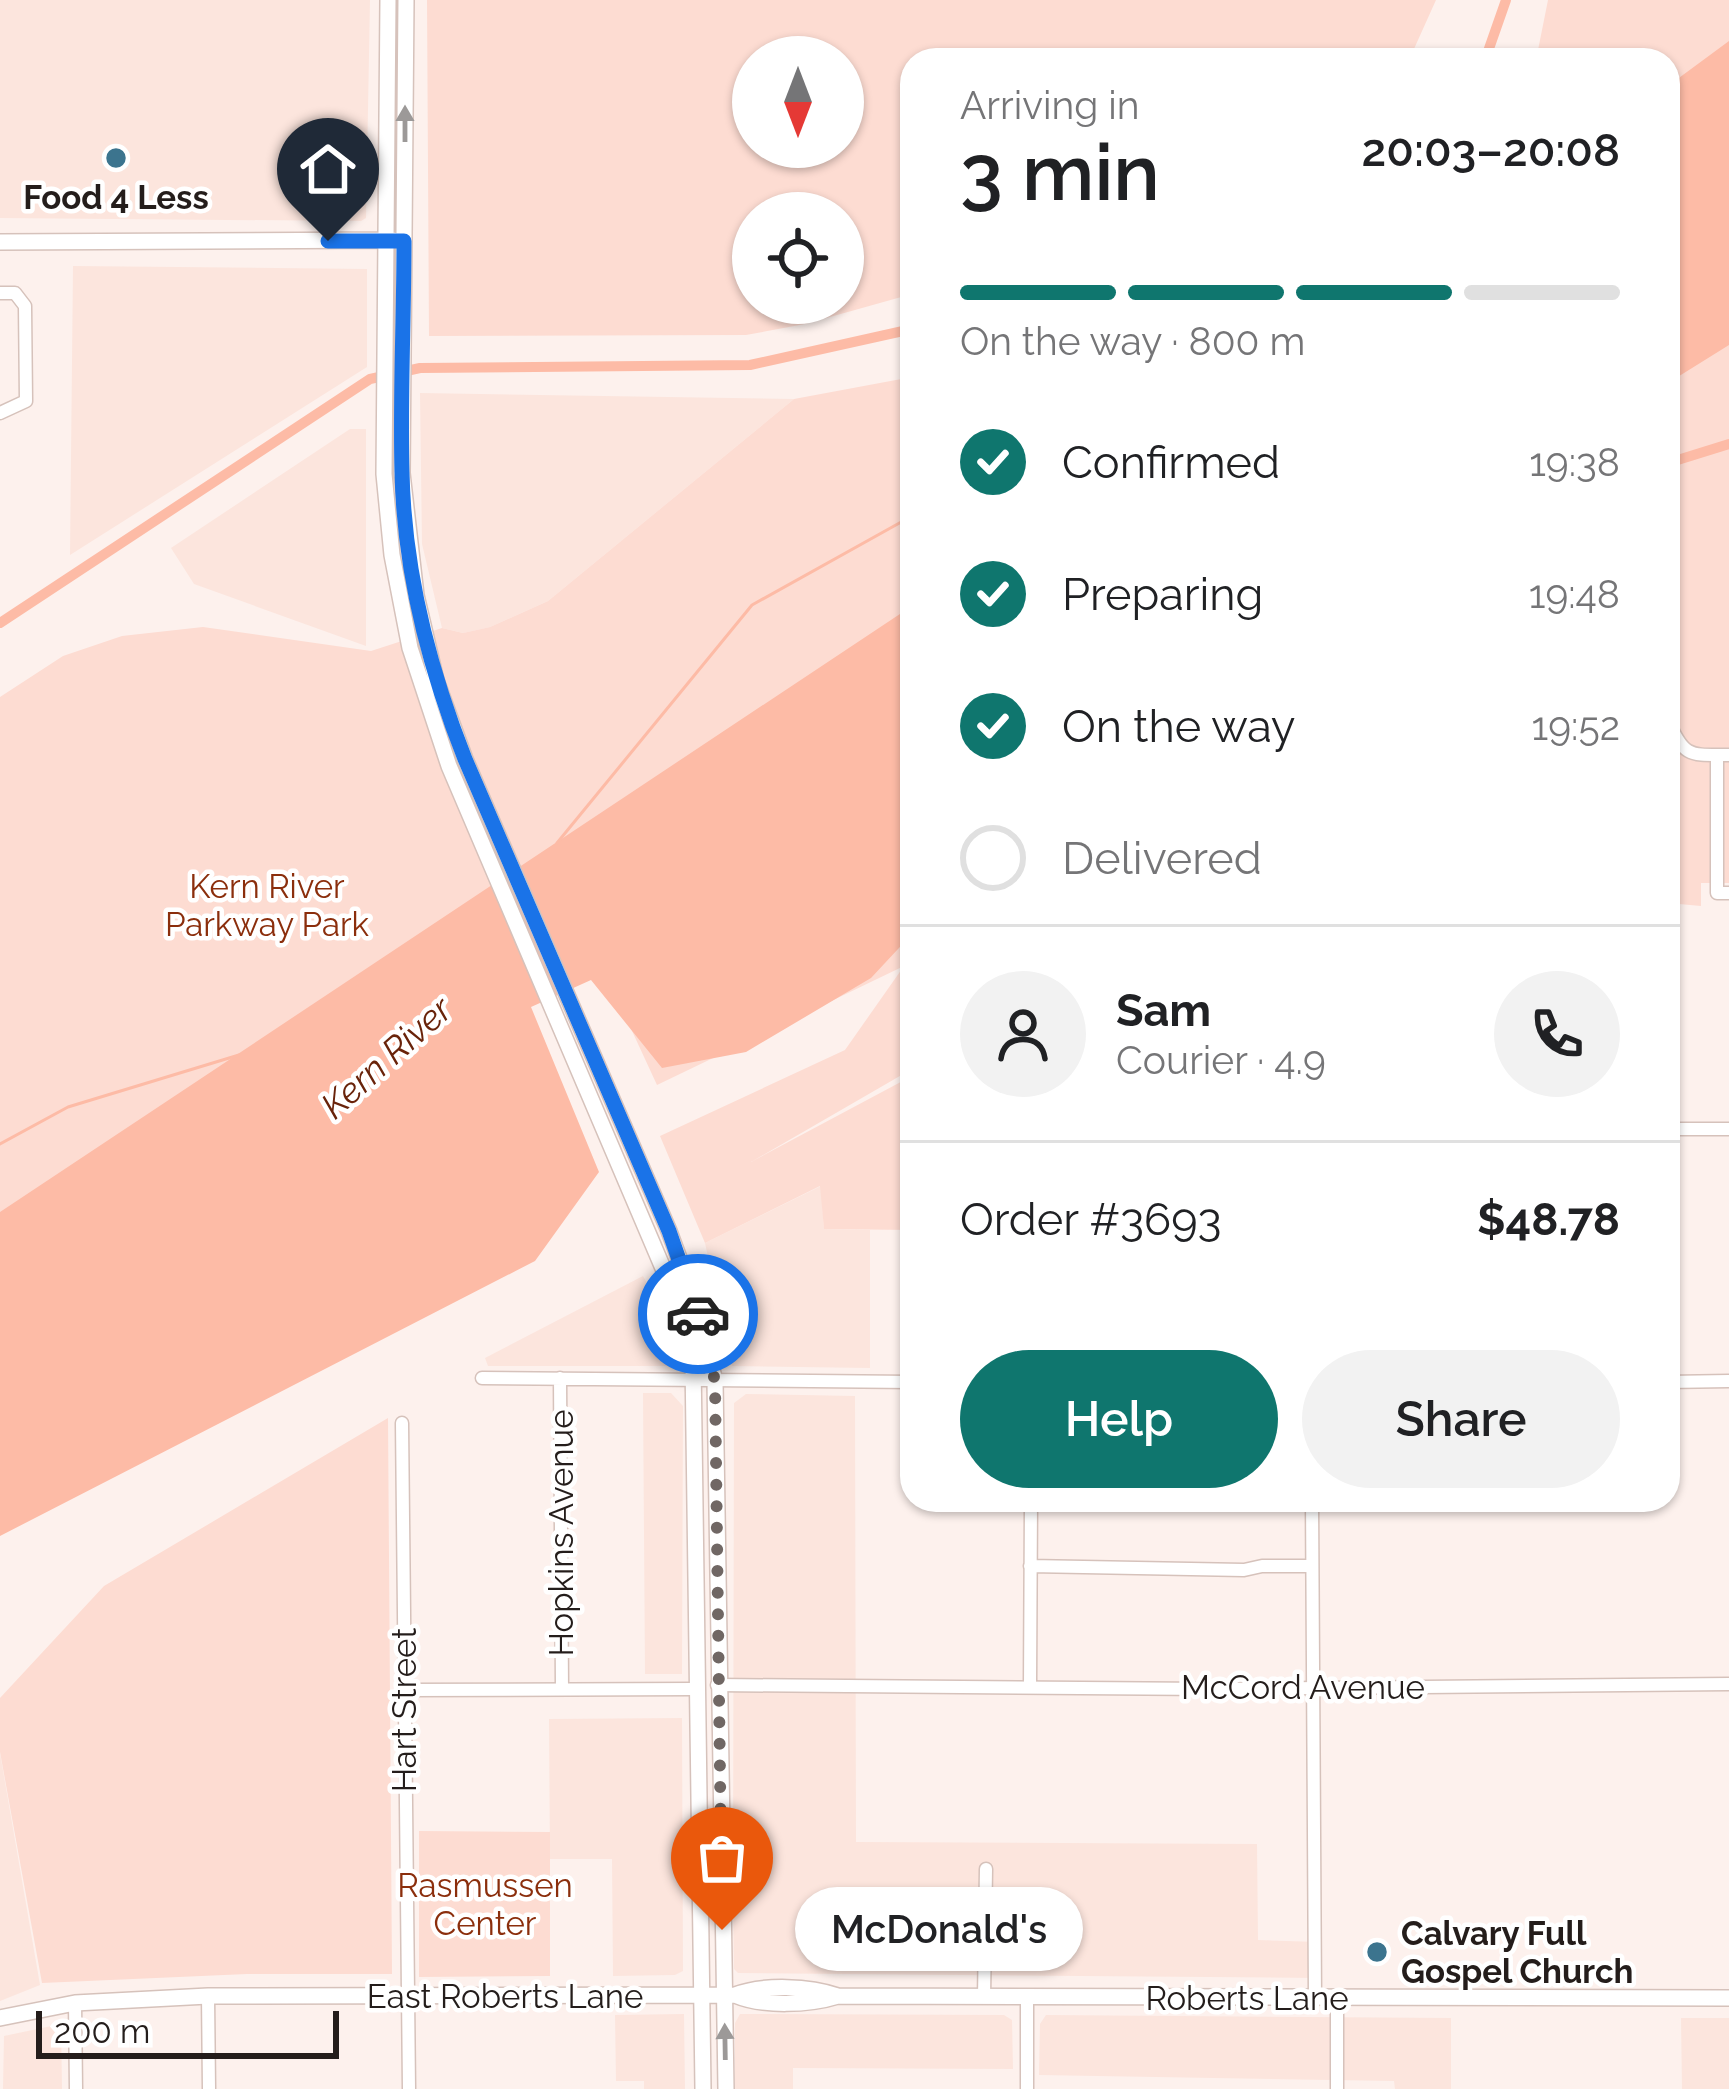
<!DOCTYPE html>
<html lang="en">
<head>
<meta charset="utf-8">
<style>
	body { margin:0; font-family:Raleway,sans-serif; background:#f2f2f2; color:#202124; height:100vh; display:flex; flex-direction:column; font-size:45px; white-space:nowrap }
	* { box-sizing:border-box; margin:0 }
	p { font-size:39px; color:#757577 }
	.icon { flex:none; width:66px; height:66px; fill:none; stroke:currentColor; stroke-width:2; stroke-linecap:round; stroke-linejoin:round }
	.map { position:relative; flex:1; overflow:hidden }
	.details { position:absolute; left:900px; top:48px; width:780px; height:1464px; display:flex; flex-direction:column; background:#fff; border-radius:36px; box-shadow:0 3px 9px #0004 }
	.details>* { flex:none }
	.needle { width:78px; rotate:180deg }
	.fabs { position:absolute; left:732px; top:36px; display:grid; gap:24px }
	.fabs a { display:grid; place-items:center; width:132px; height:132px; border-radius:50%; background:#fff; box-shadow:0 3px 9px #0004; font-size:60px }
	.scale { position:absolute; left:36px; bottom:30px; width:303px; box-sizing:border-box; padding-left:12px; border:6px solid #241d1b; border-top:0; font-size:33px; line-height:42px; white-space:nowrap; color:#241d1b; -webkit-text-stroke:9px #fff; paint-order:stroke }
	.pin { position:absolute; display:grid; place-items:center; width:102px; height:102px; color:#fff; margin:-123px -51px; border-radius:50% 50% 50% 0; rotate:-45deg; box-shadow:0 0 12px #0007 }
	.pin .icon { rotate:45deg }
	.courier { position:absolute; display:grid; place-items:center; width:120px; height:120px; margin:-60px; border:9px solid #1a73e8; border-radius:50%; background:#fff; color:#222; box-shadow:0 3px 15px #0007 }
	.bubble { position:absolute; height:84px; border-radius:42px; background:#fff; box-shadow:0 3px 9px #0004; font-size:39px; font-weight:600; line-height:84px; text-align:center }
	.overview em { font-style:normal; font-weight:600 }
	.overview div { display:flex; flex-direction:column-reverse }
	.overview { display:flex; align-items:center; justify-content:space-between; height:204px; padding:0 60px }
	h1 { font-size:78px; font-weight:600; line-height:90px }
	.bar { display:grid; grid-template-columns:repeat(4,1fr); gap:18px 12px; align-content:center; height:144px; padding:0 60px }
	.bar i { height:15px; border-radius:9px; background:#e0e0e0 }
	.bar .on { background:#0f766e }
	.bar p { grid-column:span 4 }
	.line { display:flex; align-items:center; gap:30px; padding:0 60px; border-top:3px solid #e0e0e0 }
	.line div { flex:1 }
	.round { display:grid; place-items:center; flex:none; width:126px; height:126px; border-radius:63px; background:#f2f2f2 }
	ol { padding:0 60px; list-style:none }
	li { display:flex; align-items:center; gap:36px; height:132px }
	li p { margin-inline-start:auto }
	li .icon { padding:12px; border-radius:50%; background:#0f766e; color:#fff; stroke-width:4 }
	li:last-child { color:#757577 }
	li i { width:66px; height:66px; border:6px solid #e0e0e0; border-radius:50% }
	.primary-button { display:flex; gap:24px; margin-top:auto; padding:24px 60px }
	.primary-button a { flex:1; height:138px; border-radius:72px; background:#0f766e; color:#fff; font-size:48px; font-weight:600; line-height:138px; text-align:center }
	.primary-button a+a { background:#f2f2f2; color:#202124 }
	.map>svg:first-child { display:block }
</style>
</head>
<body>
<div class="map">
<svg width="1729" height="2089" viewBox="0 0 1729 2089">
	<rect width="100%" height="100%" fill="#fdf1ed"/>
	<path fill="#fce5dd" d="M0,0H370L366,218L361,221L0,218Z
		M73,266L367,269V367L70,555Z
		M420,393L794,399L548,601L490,627L463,633L442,628L422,544Z
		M350,429H366V646L194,584L171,548Z
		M821,1186L824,1229L870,1230V1368L732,1366L705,1243Z
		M643,1276L655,1298L672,1366H488L485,1358Z
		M643,1393H671L683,1406L682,1674H645Z
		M746,1394L855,1396L856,1842L1257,1844L1258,1940L1318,1942L1319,1978L738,1973L734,1969L733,1901L734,1403Z
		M682,1718L683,1971L675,1975L613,1976L612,1859H550L549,1719Z
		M0,1753L40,1985L0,2001Z
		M684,2014L685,2089H644V2081H616L615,2015Z
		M740,2014L1004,2015L1012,2020L1013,2069L793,2068V2089H735V2023Z
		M1046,2015L1451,2018V2089H1395L1394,2081L1039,2075L1040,2024Z
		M1681,2018H1729V2089H1682Z
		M61,2024L62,2089H3L4,2036Z"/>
	<path fill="#fddcd2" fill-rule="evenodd" d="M427,0H1436L1409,60H912V294L805,324L746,335L429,336ZM843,57V147H753V57ZM753,213H843V303H753Z
		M1548,0H1729V883H1701V906L1668,903V60H1536Z
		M912,377V1069L751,1162L912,1076V1230L824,1229L820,1186L705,1243L660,1136L845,1050L904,966L657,1085L602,966L513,1008L0,1535V697L63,656L122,636L203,627L371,651L442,628L463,633L490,627L548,601L794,399Z
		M388,1418L392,1974H247L42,1983L0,1752V1698L104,1586Z
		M419,1831L550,1832V1976L419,1977Z"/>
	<path fill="#fdbba6" d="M1729,41V345L1668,383V86Z
		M912,606V934L871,978L746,1052L662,1068L591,980L531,1007L599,1172L535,1261L0,1536V1212Z"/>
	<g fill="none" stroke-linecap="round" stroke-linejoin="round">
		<path stroke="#fdbba6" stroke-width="3" d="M557,843L752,605L912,516
			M0,1144L68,1107L239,1055"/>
		<path stroke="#fdbba6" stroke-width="10" d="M1485,60L1506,0
			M1668,463L1729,444
			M0,623L370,379L420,368L750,365L912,329"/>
		<defs>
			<path id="minor" d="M0,293H15L25,306L26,401L0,413
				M1668,720C1684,758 1690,755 1729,755
				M1717,755V893H1729
				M1668,1129H1729
				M482,1378L912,1382
				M560,1378L562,1689
				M1668,1382L1729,1381
				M402,1423L409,2089
				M1312,1500L1315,1998
				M1030,1566L1244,1570L1262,1566H1312
				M717,1685L1210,1689L1729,1684
				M1030,1686L1031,1500
				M403,1690L695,1689
				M208,1996L209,2089
				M1027,1996V2089
				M984,1997L986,1869
				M75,2003L76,2089
				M1337,2089V1998"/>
			<path id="major" d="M388,0L384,474L392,555L410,648L449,766L677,1301L693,1361L703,2089
				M406,0L402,473L416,595L436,680L465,759L669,1231L693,1296L715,1381L726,2089
				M0,242L393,240
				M735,1995C763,1984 810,1986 838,1996
				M0,2018L75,2003L208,1996L735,1995C763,2007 809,2005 838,1996L1729,1998"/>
		</defs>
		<use href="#minor" stroke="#d6c2bb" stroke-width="15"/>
		<use href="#major" stroke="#d6c2bb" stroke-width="18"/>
		<use href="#minor" stroke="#fff" stroke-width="12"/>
		<use href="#major" stroke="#fff" stroke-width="15"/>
	</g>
	<defs><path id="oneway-solid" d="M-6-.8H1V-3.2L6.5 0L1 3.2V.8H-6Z" transform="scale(3)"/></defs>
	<g fill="#9c9998">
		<use href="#oneway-solid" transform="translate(405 124) rotate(-90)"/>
		<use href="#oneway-solid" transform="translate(725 2042) rotate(-91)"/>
	</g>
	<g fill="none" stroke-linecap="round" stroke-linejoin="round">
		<path stroke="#706764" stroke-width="12" stroke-dasharray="0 21.6" d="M698,1314L715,1381L722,1930"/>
		<path stroke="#1a73e8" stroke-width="15" d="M328,241H404C404,318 400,395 402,472C404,570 429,668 465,759L669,1231L698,1314"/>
	</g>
	<g fill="#3c748e" stroke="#fff" stroke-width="4.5">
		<circle cx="116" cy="158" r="12"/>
		<circle cx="1377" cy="1952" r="12"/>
	</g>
	<g text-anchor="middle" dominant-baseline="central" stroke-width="9" stroke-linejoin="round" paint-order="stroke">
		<g font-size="33" font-weight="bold" fill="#241d1b" stroke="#fff">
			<text x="116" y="197">Food 4 Less</text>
			<text x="1401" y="1933" text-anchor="start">Calvary Full<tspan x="1401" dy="38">Gospel Church</tspan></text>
		</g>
		<g font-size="33" fill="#8b2e0c" stroke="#fff">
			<text x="267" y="886">Kern River<tspan x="267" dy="38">Parkway Park</tspan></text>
			<text x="485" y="1885">Rasmussen<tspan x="485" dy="38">Center</tspan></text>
		</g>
		<g font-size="33" fill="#241d1b" stroke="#fff">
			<text transform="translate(561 1533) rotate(-90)">Hopkins Avenue</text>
			<text x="1303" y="1687">McCord Avenue</text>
			<text transform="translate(404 1710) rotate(-90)">Hart Street</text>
			<text x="505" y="1996">East Roberts Lane</text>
			<text x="1247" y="1998">Roberts Lane</text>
		</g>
		<g font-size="36" font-style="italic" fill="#69230a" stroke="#fff">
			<text transform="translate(386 1057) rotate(-42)">Kern River</text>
		</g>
	</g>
</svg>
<div class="fabs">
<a><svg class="needle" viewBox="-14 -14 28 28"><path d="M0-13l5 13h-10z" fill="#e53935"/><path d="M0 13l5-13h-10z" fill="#757577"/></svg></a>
<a><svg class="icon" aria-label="locate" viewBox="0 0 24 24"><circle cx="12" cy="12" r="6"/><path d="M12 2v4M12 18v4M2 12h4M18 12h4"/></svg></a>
</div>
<div class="scale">200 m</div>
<div class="pin" style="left:722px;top:1930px;background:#ea580c"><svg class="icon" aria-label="bag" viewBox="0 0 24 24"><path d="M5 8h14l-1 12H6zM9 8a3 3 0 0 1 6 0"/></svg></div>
<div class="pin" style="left:328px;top:241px;background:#1f2937"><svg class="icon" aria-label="home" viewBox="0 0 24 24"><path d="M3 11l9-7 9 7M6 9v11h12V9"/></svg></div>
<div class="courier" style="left:698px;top:1314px"><svg class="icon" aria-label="car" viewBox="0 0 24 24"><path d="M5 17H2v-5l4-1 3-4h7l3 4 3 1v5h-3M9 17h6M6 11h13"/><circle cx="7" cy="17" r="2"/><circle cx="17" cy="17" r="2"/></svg></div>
<div class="bubble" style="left:795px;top:1887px;width:288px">McDonald's</div>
<section class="details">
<div class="overview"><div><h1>3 min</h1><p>Arriving in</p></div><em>20:03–20:08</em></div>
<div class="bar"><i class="on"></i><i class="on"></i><i class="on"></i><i></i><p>On the way · 800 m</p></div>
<ol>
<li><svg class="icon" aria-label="check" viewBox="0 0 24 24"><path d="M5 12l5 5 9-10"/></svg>Confirmed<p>19:38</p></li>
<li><svg class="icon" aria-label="check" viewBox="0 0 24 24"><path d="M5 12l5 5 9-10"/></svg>Preparing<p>19:48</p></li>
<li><svg class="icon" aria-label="check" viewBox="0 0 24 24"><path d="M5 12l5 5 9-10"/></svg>On the way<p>19:52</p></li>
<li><i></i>Delivered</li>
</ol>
<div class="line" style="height:216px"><a class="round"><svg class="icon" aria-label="person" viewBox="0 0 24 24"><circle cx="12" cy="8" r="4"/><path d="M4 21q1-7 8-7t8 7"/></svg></a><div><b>Sam</b><p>Courier · 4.9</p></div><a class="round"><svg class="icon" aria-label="phone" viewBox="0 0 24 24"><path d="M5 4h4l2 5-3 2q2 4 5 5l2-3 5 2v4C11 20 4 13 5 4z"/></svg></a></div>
<div class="line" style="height:156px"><div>Order #3693</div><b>$48.78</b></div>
<div class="primary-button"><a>Help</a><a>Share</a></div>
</section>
</div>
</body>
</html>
